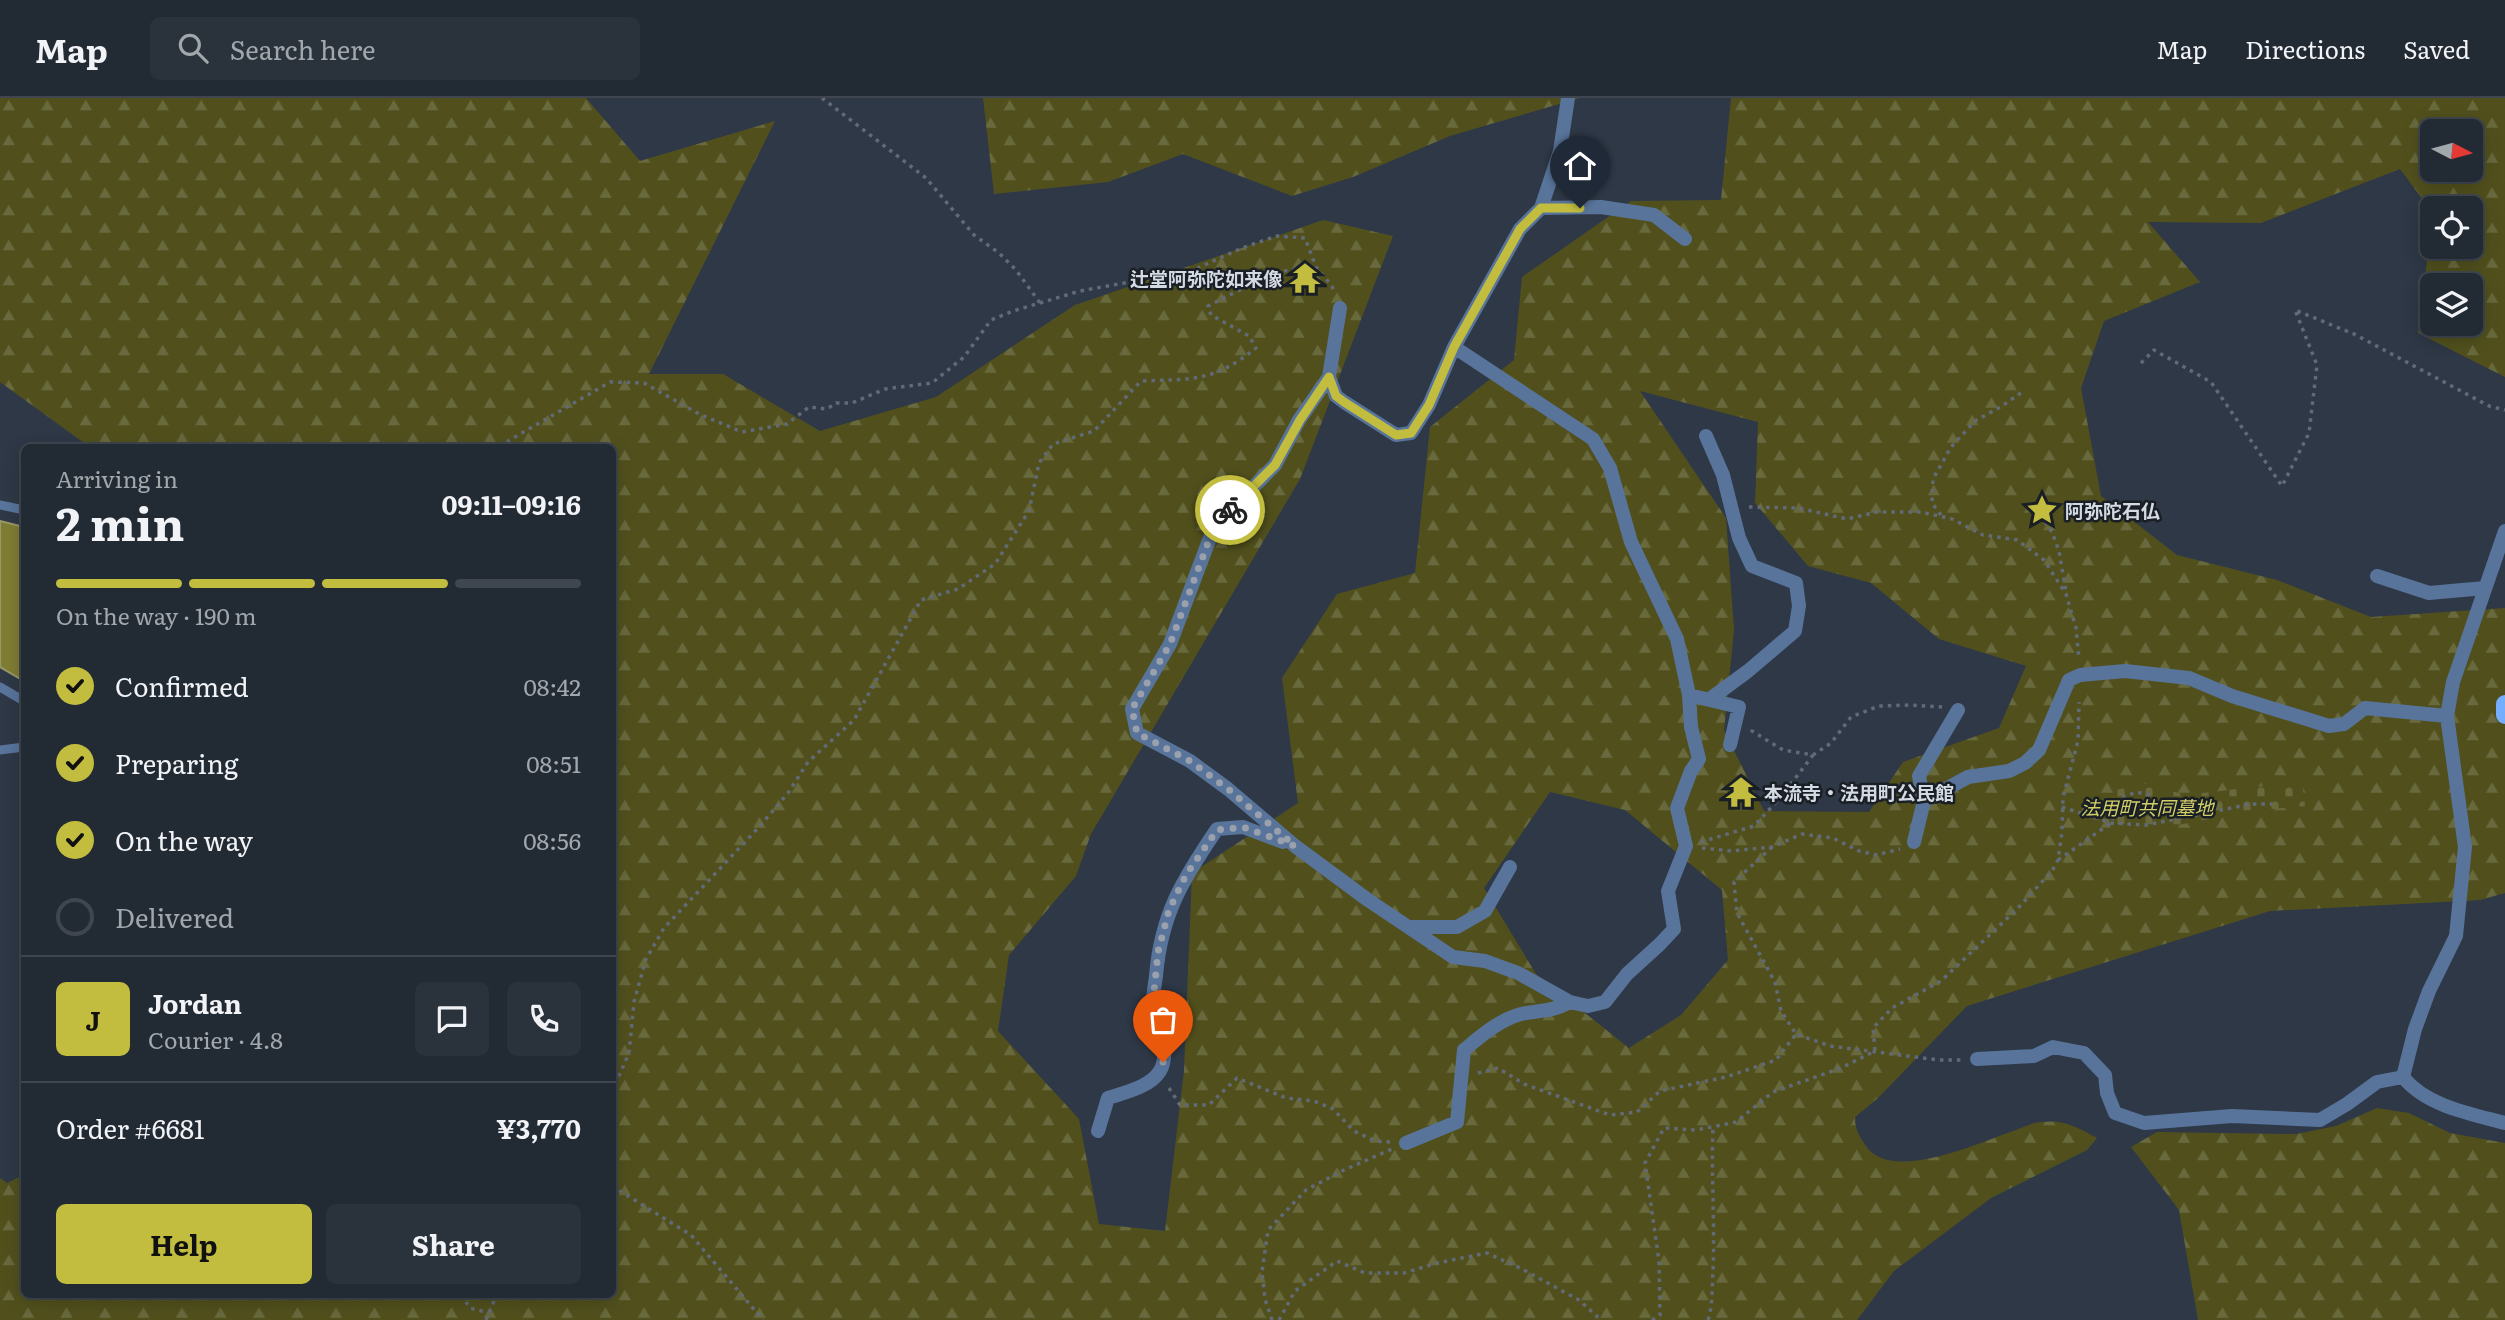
<!DOCTYPE html>
<html lang="en">
<head>
<meta charset="utf-8">
<style>
	body { margin:0; font-family:Literata,"Noto Sans JP",serif; background:#2a323c; color:#f1f3f6; height:100vh; display:flex; flex-direction:column; font-size:26px; white-space:nowrap }
	* { box-sizing:border-box; margin:0 }
	p { font-size:23px; color:#a2a7ac }
	.icon { flex:none; width:38px; height:38px; fill:none; stroke:currentColor; stroke-width:2; stroke-linecap:round; stroke-linejoin:round }
	.map { position:relative; flex:1; overflow:hidden }
	.details { position:absolute; left:21px; top:346px; width:595px; height:854px; display:flex; flex-direction:column; background:#222a34; border-radius:10px; box-shadow:0 4px 18px #0003,0 0 0 2px #3f464f }
	.details>* { flex:none }
	.needle { width:46px; rotate:96deg }
	.controls { position:absolute; left:2420px; top:21px; display:grid; gap:14px }
	.controls a { display:grid; place-items:center; width:63px; height:63px; border-radius:10px; background:#222a34; box-shadow:0 4px 18px #0003,0 0 0 2px #3f464f; font-size:35px }
	.pin { position:absolute; display:grid; place-items:center; width:60px; height:60px; color:#fff; margin:-72px -30px; border-radius:50% 50% 50% 0; rotate:-45deg; box-shadow:0 0 7px #0007 }
	.pin .icon { rotate:45deg }
	.courier { position:absolute; display:grid; place-items:center; width:70px; height:70px; margin:-35px; border:5px solid #c2bd3f; border-radius:50%; background:#fff; color:#222; box-shadow:0 2px 9px #0007 }
	.summary em { font-style:normal; font-weight:700 }
	.summary div { display:flex; flex-direction:column-reverse }
	.summary { display:flex; align-items:center; justify-content:space-between; height:119px; padding:0 35px }
	h1 { font-size:46px; font-weight:700; line-height:52px }
	.bar { display:grid; grid-template-columns:repeat(4,1fr); gap:10px 7px; align-content:center; height:84px; padding:0 35px }
	.bar i { height:9px; border-radius:5px; background:#3f464f }
	.bar .selected { background:#c2bd3f }
	.bar p { grid-column:span 4 }
	.line { display:flex; align-items:center; gap:18px; padding:0 35px; border-top:2px solid #3f464f }
	.line div { flex:1 }
	.round { display:grid; place-items:center; flex:none; width:74px; height:74px; border-radius:10px; background:#2a323c }
	ol { padding:0 35px; list-style:none }
	li { display:flex; align-items:center; gap:21px; height:77px }
	li p { margin-inline-start:auto }
	li .icon { padding:7px; border-radius:50%; background:#c2bd3f; color:#111; stroke-width:4 }
	li:last-child { color:#a2a7ac }
	li i { width:38px; height:38px; border:4px solid #3f464f; border-radius:50% }
	.primary-button { display:flex; gap:14px; margin-top:auto; padding:14px 35px }
	.primary-button a { flex:1; height:80px; border-radius:10px; background:#c2bd3f; color:#111; font-size:28px; font-weight:700; line-height:80px; text-align:center }
	.primary-button a+a { background:#2a323c; color:#f1f3f6 }
	header { display:flex; align-items:center; gap:42px; box-sizing:border-box; height:98px; padding:0 35px; background:#222a34; border-bottom:2px solid #3f464f }
	header strong { font-size:33px }
	nav { display:flex; gap:38px; margin-inline-start:auto; font-size:24px }
	.search { width:490px; height:63px; background:#2a323c; display:flex; align-items:center; gap:18px; box-sizing:border-box; padding:0 24px; border-radius:10px; color:#a2a7ac; font-size:26px }
	.map>svg:first-child { display:block }
</style>
</head>
<body>
<header>
<strong>Map</strong>
<div class="search"><svg class="icon" aria-label="search" viewBox="0 0 24 24"><circle cx="10" cy="10" r="6"/><path d="M15 15l6 6"/></svg>Search here</div>
<nav><a>Map</a><a>Directions</a><a>Saved</a></nav>
</header>
<div class="map">
<svg width="2505" height="1222" viewBox="0 0 2505 1222">
	<defs>
		<pattern id="forest-firs" width="22" height="20" patternUnits="userSpaceOnUse" patternTransform="scale(1.75)"><rect width="22" height="20" fill="#51501d"/><path d="M5 1l3.5 6h-7zM16 11l3.5 6h-7z" fill="#69693e"/></pattern>
		<pattern id="cemetery-stones" width="16" height="16" patternUnits="userSpaceOnUse" patternTransform="scale(1.75)"><rect width="16" height="16" fill="#51501d"/><path d="M2 7V4a2 2 0 0 1 4 0v3zM10 15v-3a2 2 0 0 1 4 0v3z" fill="#69693e"/></pattern>
	</defs>
	<rect width="100%" height="100%" fill="#2e3846"/>
	<path fill="url(#forest-firs)" fill-rule="evenodd" d="M0,0H586L640,63L775,23L649,276H723L820,333L936,299L1075,207L1277,138L1323,122L1393,138L1300,381L1091,736L1076,778L1009,857L998,933L1079,1021L1099,1126L1165,1133L1184,973L1192,775L1298,705L1282,580L1337,496L1415,475L1430,329L1514,262L1522,179L1631,103L1721,102L1731,0H2505V279L2418,235L2432,124V149H2471V110H2432V114L2400,71L2261,125L2148,124L2200,184L2104,223L2081,290L2101,398L2177,457L2277,482L2371,519L2505,510V795L2480,802L2270,813L1967,908L1878,1000L1855,1019C1855,1032 1859,1037 1866,1048C1892,1086 1980,1044 2016,1032C2024,1029 2034,1024 2042,1024C2063,1021 2079,1030 2097,1040L2087,1052L1991,1100L1894,1173L1857,1222H0V1080L7,1085L24,1077V1197H612V350H91L0,284ZM2432,33H2471V72H2432ZM2432,187H2471V226H2432ZM1640,293L1758,324L1755,405L1808,468L1871,485L1939,541L2026,568L1999,630L1903,664L1869,714L1764,713L1724,632L1734,532L1726,420ZM1550,694L1625,712L1722,792L1728,862L1681,917L1629,950L1536,876L1484,790Z
		M983,0H1580L1450,38L1353,79L1292,98L1183,56L1108,84L994,96Z
		M2377,1010L2409,1015L2450,1035L2505,1045V1222H2198L2179,1112L2131,1049L2157,1034L2296,1036L2336,1028Z"/>
	<path fill="url(#cemetery-stones)" d="M2302,684L2305,708L2250,713L2152,732H2110L2116,692L2149,685L2184,697Z"/>
	<path fill="#7f7c33" stroke="#989868" stroke-width="2" d="M0,423L24,429V583L0,569Z"/>
	<g fill="none" stroke-linecap="round" stroke-linejoin="round">
		<path stroke="#626a77" stroke-width="3.5" stroke-dasharray="3.5 5" stroke-linecap="butt" d="M822,0L926,80L974,137L999,155L1016,172L1040,205
			M2141,265L2154,252L2211,284L2282,388L2309,335L2317,267L2295,212L2354,236L2489,308L2505,312
			M491,350L503,346L610,284L644,285L699,316L742,334L787,326L809,309L827,311L836,305H852L885,291L932,285L964,259L991,222L1013,213L1080,193L1191,173L1242,150L1277,138L1305,140L1316,169L1332,188L1334,195
			M1749,409L1798,410L1847,421L1877,414H1921L1952,421L1983,437L2017,442L2044,462L2066,496L2076,530L2079,561
			M2035,410L2052,434L2059,453L2066,494
			M1941,417L1932,405L1933,381L1951,349L1975,323L2002,308L2025,292
			M1751,634L1752,633L1783,652L1813,657L1831,645L1851,619L1879,608L1910,607L1942,609
			M2062,709L2111,725L2146,727L2251,706H2272
			M1701,744L1754,728L1781,699L1813,657
			M1772,749L1734,784L1737,815L1775,884L1781,913L1796,936L1830,948L1939,962H1961
			M1702,750L1731,753L1772,749L1802,736L1833,740L1859,753L1876,757L1900,751
			M2058,762L2111,725L2120,700L2137,694L2152,698
			M1478,975L1498,970L1524,986L1610,1017L1637,1014L1660,993L1726,979L1776,962L1796,936
			M1169,990L1180,1007H1209L1237,980L1286,1000L1314,1003L1333,1011L1354,1033L1375,1043L1390,1044
			M612,994L629,955L634,904L646,861L664,830L760,728L788,695L808,664L854,622L921,502L958,491L995,466L1029,413L1039,365L1053,346L1094,333L1141,283C1192,281 1214,284 1256,250L1249,238L1211,217L1208,208L1275,174L1316,169
			M612,1088L691,1137L763,1222
			M461,1197L470,1210L489,1215
			M486,1222L495,1201L494,1197
			M1272,1222L1265,1201L1262,1174L1268,1132L1306,1092L1344,1072L1392,1051
			M1279,1222L1295,1193L1337,1163L1365,1175H1404L1437,1165L1487,1155L1522,1171L1579,1202L1601,1222
			M1652,1222L1660,1217L1659,1163L1645,1065L1664,1030L1696,1032L1736,1024L1773,994L1841,970L1875,953L1873,930L1892,910L1941,883L2018,810L2052,773L2058,762L2062,734L2063,699L2078,643L2079,604
			M1708,1222C1713,1206 1712,1189 1713,1173C1715,1124 1711,1077 1713,1029"/>
		<path stroke="#58749b" stroke-width="9" d="M0,407L24,412
			M0,589L24,603
			M0,652L24,649"/>
		<path stroke="#58749b" stroke-width="14" d="M1541,110L1601,109L1654,117L1685,141
			M1340,210L1329,279L1299,322L1275,367L1214,429L1170,546L1132,611L1137,635L1190,663L1228,691L1295,748L1368,802L1453,859L1485,863L1518,875L1570,904L1588,908L1605,904L1627,876L1660,846L1674,831L1668,793L1686,748L1677,710L1691,673L1699,661L1691,629L1689,597L1677,541L1631,444L1610,370L1593,341L1454,249
			M1329,279L1336,298L1344,304L1396,337L1411,335L1429,307L1454,249L1520,131L1541,110L1560,53L1568,0
			M1706,338L1723,377L1739,440L1752,468L1796,485L1799,508L1795,533L1748,573L1710,601
			M2505,433L2453,584L2447,618L2465,749L2456,838L2429,893L2415,931L2403,979C2426,1008 2471,1016 2505,1025
			M2377,478L2429,495L2485,490
			M1689,597L1739,609L1730,647
			M1924,703L1919,678L1958,612
			M1914,744L1924,703L1968,679L2009,673L2025,665L2039,652L2069,582L2080,577L2125,573L2189,580L2232,598L2329,628L2344,626L2365,610L2447,618
			M1411,829H1457L1485,813L1510,769
			M1977,961L2034,958L2053,949L2084,955L2105,977L2107,995L2115,1015L2144,1025L2232,1018L2320,1022L2347,1006L2377,984L2403,979
			M1098,1033L1108,1000C1126,994 1150,989 1160,973C1172,952 1155,925 1153,905C1153,896 1155,886 1156,878C1161,816 1183,781 1217,731L1243,729L1283,744
			M1406,1045L1457,1024L1464,952C1481,938 1499,922 1521,916C1541,912 1551,914 1570,904"/>
		<path stroke="#75aeff" stroke-width="18" d="M2505,606V617"/>
	</g>
	<g fill="none" stroke-linecap="round" stroke-linejoin="round">
		<path stroke="#9aa1ac" stroke-width="7" stroke-dasharray="0 12.6" d="M1163,964L1162,939L1153,905L1158,854L1169,812L1186,777L1217,732L1243,729L1295,748L1228,691L1190,663L1137,635L1132,611L1170,546L1214,429L1230,412"/>
		<path stroke="#c2bd3f" stroke-width="9" d="M1230,412L1275,367L1300,322L1329,279L1336,298L1344,304L1396,337L1411,335L1429,307L1454,249L1520,131L1541,110H1580"/>
	</g>
	<defs>
		<symbol id="temple-bare" viewBox="-9 -9 18 18"><path d="M0-6L5-2H3V0L6.5 2.5H4V6H1.5V3h-3V6H-4V2.5H-6.5L-3 0V-2H-5Z" fill="#c2bd3f" stroke="#1a1f25" stroke-width="2.5" paint-order="stroke"/></symbol>
		<symbol id="sight-bare" viewBox="-9 -9 18 18"><path d="M0-6L1.8-2.2L6-1.7L2.9 1.2L3.7 5.4L0 3.3L-3.7 5.4L-2.9 1.2L-6-1.7L-1.8-2.2Z" fill="#c2bd3f" stroke="#1a1f25" stroke-width="2.5" paint-order="stroke"/></symbol>
	</defs>
	<g fill-rule="evenodd">
		<use href="#temple-bare" x="1283" y="158" width="44" height="44"/>
		<use href="#sight-bare" x="2020" y="390" width="44" height="44"/>
		<use href="#temple-bare" x="1719" y="672" width="44" height="44"/>
	</g>
	<g text-anchor="middle" dominant-baseline="central" stroke-width="5" stroke-linejoin="round" paint-order="stroke">
		<g font-size="19" font-weight="bold" fill="#d4dae3" stroke="#1a1f25" text-anchor="start">
			<text x="1282" y="180" text-anchor="end">辻堂阿弥陀如来像</text>
			<text x="2065" y="412">阿弥陀石仏</text>
			<text x="1764" y="694">本流寺・法用町公民館</text>
		</g>
		<g font-size="19" font-style="italic" fill="#d0ce67" stroke="#1a1f25">
			<text x="2147" y="709">法用町共同墓地</text>
		</g>
	</g>
</svg>
<div class="controls">
<a><svg class="needle" viewBox="-14 -14 28 28"><path d="M0-13l5 13h-10z" fill="#e53935"/><path d="M0 13l5-13h-10z" fill="#a2a7ac"/></svg></a>
<a><svg class="icon" aria-label="locate" viewBox="0 0 24 24"><circle cx="12" cy="12" r="6"/><path d="M12 2v4M12 18v4M2 12h4M18 12h4"/></svg></a>
<a><svg class="icon" aria-label="layers" viewBox="0 0 24 24"><path d="M12 4l9 5-9 5-9-5zM3 14l9 5 9-5"/></svg></a>
</div>
<div class="pin" style="left:1163px;top:964px;background:#ea580c"><svg class="icon" aria-label="bag" viewBox="0 0 24 24"><path d="M5 8h14l-1 12H6zM9 8a3 3 0 0 1 6 0"/></svg></div>
<div class="pin" style="left:1580px;top:110px;background:#1f2937"><svg class="icon" aria-label="home" viewBox="0 0 24 24"><path d="M3 11l9-7 9 7M6 9v11h12V9"/></svg></div>
<div class="courier" style="left:1230px;top:412px"><svg class="icon" aria-label="bike" viewBox="0 0 24 24"><circle cx="6" cy="16" r="4"/><circle cx="18" cy="16" r="4"/><path d="M6 16l4-8h5l3 8M10 8l3 8H6M13 5h3"/></svg></div>
<section class="details">
<div class="summary"><div><h1>2 min</h1><p>Arriving in</p></div><em>09:11–09:16</em></div>
<div class="bar"><i class="selected"></i><i class="selected"></i><i class="selected"></i><i></i><p>On the way · 190 m</p></div>
<ol>
<li><svg class="icon" aria-label="check" viewBox="0 0 24 24"><path d="M5 12l5 5 9-10"/></svg>Confirmed<p>08:42</p></li>
<li><svg class="icon" aria-label="check" viewBox="0 0 24 24"><path d="M5 12l5 5 9-10"/></svg>Preparing<p>08:51</p></li>
<li><svg class="icon" aria-label="check" viewBox="0 0 24 24"><path d="M5 12l5 5 9-10"/></svg>On the way<p>08:56</p></li>
<li><i></i>Delivered</li>
</ol>
<div class="line" style="height:126px"><b class="round" style="background:#c2bd3f;color:#111">J</b><div><b>Jordan</b><p>Courier · 4.8</p></div><a class="round"><svg class="icon" aria-label="chat" viewBox="0 0 24 24"><path d="M4 5h16v11H9l-5 4z"/></svg></a><a class="round"><svg class="icon" aria-label="phone" viewBox="0 0 24 24"><path d="M5 4h4l2 5-3 2q2 4 5 5l2-3 5 2v4C11 20 4 13 5 4z"/></svg></a></div>
<div class="line" style="height:91px"><div>Order #6681</div><b>¥3,770</b></div>
<div class="primary-button"><a>Help</a><a>Share</a></div>
</section>
</div>
</body>
</html>
